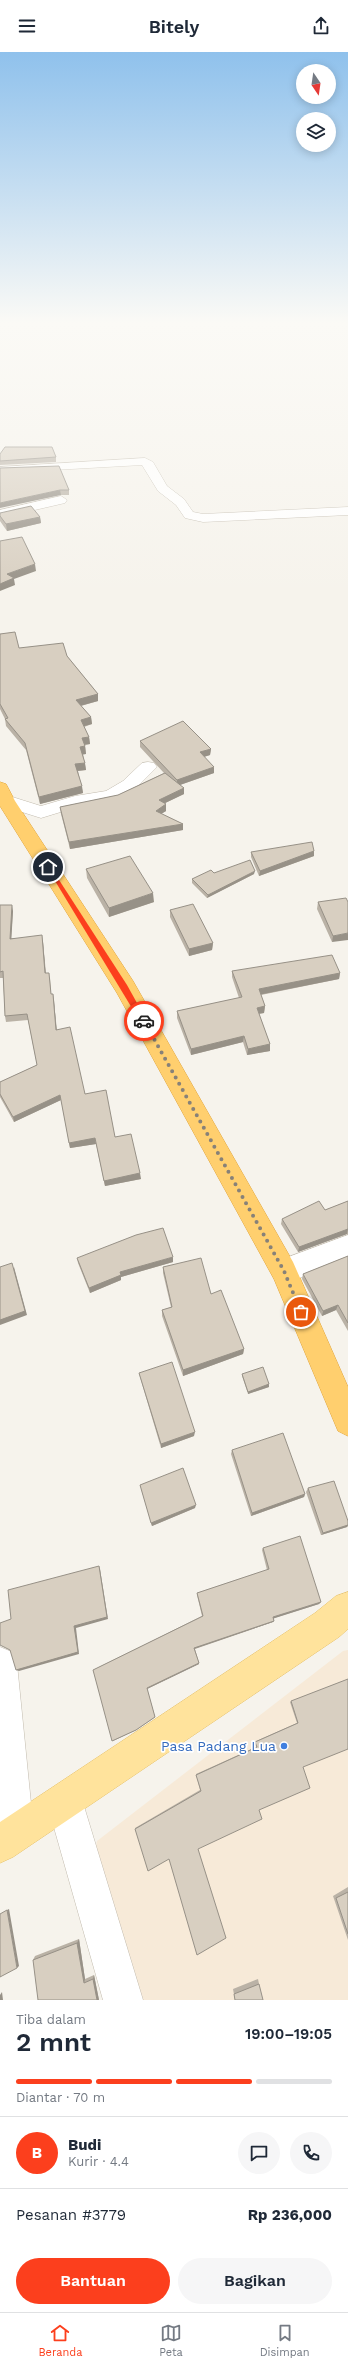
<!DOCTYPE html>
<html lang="id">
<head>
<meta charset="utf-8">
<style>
	body { margin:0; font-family:"Work Sans",sans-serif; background:#f6f6f7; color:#1f2937; height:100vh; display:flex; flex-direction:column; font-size:15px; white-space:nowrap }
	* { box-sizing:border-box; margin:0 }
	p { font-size:13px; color:#747a83 }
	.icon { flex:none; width:22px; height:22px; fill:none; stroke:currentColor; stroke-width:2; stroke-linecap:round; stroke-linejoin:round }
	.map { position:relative; height:1948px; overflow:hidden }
	.side { display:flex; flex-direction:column; background:#fff; flex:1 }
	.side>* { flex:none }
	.needle { width:26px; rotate:167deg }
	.fabs { position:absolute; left:296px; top:12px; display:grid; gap:8px }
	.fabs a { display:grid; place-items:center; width:40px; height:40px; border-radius:50%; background:#fff; box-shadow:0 2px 10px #0003; font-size:20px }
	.pin { position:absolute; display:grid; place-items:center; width:34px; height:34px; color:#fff; margin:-17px; border:2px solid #fff; border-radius:50%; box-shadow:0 1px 4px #0007 }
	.courier { position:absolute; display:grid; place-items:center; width:40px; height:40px; margin:-20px; border:3px solid #fc3f1d; border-radius:50%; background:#fff; color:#222; box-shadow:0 1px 5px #0007 }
	.head em { font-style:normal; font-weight:600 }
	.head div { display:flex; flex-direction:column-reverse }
	.head { display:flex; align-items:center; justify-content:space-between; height:68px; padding:0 16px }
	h1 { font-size:26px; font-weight:600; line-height:30px }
	.bar { display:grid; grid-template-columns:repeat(4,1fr); gap:6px 4px; align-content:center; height:48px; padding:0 16px }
	.bar i { height:5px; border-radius:3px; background:#e0e1e3 }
	.bar .on { background:#fc3f1d }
	.bar p { grid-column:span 4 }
	.line { display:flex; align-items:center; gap:10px; padding:0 16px; border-top:1px solid #e0e1e3 }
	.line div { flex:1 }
	.round { display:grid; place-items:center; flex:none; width:42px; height:42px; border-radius:21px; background:#f6f6f7 }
	.cta { display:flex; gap:8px; margin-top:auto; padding:8px 16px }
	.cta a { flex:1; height:46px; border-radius:24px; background:#fc3f1d; color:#fff; font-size:16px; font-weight:600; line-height:46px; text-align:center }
	.cta a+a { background:#f6f6f7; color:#1f2937 }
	header { display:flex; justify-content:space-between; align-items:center; height:52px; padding:0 16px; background:#fff; font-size:18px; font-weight:600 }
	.tab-bar { display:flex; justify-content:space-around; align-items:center; height:56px; border-top:1px solid #e0e1e3; background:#fff; font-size:11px; color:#747a83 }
	.tab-bar a { display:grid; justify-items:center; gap:2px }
	.tab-bar .on { color:#fc3f1d }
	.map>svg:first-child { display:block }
</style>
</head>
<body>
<header><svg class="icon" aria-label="menu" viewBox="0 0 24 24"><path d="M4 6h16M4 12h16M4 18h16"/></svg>Bitely<svg class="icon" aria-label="share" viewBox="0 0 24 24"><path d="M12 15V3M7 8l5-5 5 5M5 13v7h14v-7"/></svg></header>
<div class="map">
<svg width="348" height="1948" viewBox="0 0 348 1948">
	<rect width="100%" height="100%" fill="#f6f3ec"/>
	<path fill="#f7ead8" d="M348,1598V1948H113L86,1846L97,1789L343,1599Z"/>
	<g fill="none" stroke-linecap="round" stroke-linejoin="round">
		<defs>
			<path id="minor" d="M145,406L153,410L167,434L184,447L193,460L203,462L348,455V463L203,470L185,466L176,453L158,439L142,413L0,421V415Z
				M61,444L67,448L65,451L0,466V458Z
				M148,710L154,711L157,715L135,737L111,750L77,755L41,766L0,753V745L6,743L41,754L75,744L106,739L123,729L142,711Z
				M348,1183V1207L284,1232L275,1228L271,1219L275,1210Z
				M0,1595L12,1600L17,1612L34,1781L28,1794L15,1800L2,1794L0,1790Z
				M65,1733L78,1738L83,1751L143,1948H103L47,1751L52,1738Z"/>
			<path id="major" d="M348,1540V1577L339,1585L13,1805L0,1811V1770L315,1561L336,1544Z"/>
			<path id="highway" d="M0,730L6,732L15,749L133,929L293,1210L348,1335V1384L338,1379L274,1227L117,941L0,754Z"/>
		</defs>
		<use href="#minor" stroke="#c2bbae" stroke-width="1"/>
		<use href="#major" stroke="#e6c16a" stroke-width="1"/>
		<use href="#highway" stroke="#e0a43c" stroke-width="1"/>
		<use href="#minor" fill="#fff" fill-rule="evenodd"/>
		<use href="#major" fill="#ffe39c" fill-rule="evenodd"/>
		<use href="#highway" fill="#ffcf6e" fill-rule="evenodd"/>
	</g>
	<path fill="#bab2a6" d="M0,402L56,405V410L0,413Z
		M0,416L69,438V443H61Z
		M0,464L40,465L41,471L7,479L0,469Z
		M0,582L19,596L67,604L98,642V649L81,654L91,665L92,672L84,675L89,685L90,692L85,693L86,702H83L86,718L78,719L83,741L40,752L26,698L6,674L5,667L0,657Z
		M140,689L211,697L210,703L204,705L214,721L180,733L184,736V742L165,751L166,759L161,762L183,772V778L70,797L61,762L60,755L118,743L164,721L140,695Z
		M314,799V804L259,824L251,805V800Z
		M86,817L154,850L109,865L87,826Z
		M214,821L254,822L207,846L192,831V827Z
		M318,850H348L332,890L317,857Z
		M0,853L13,859L11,886L43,890L46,921L50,927L51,942H53L57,978L85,1042L115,1085L141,1127L105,1134L96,1092L70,1096L61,1048L14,1070L0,1045V1030L37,1013L28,968L6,970L5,964L3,926H0Z
		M170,858L213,891L212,898L189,904L170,865Z
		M232,919L340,921L339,927L261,943L265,954L264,961L259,962L270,992V999L247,1003L243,990L191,1003L177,966V959L239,946L232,925Z
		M348,1149V1183L347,1182L298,1200L281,1172L282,1167L325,1158Z
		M348,1204V1279L336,1258L322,1264L302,1227L303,1222Z
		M77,1206L173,1210L121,1225V1228L90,1241L78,1211Z
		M163,1215L211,1242L244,1297L243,1302L183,1324L162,1264V1258L171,1255L163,1221Z
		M139,1321L194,1384L161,1396L140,1325Z
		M242,1322L269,1332V1335L248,1342L242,1324Z
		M232,1398L305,1442L304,1445L251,1464L231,1402Z
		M140,1433L195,1456L152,1474Z
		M308,1436L348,1469V1474L347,1475L321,1483L306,1440Z
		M263,1496L321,1550L319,1552L274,1566V1569L273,1570L195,1597L199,1611V1612L147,1637L155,1665L136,1678L113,1689L93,1618L202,1564L197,1543V1541L267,1518L262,1498Z
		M348,1627L303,1715L259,1758L135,1777V1776L200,1738L196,1722L256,1695L254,1690L297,1671L290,1650Z
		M348,1835V1888L333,1844Z
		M79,1887L85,1927L94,1923L99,1948L33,1908L35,1904Z
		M258,1927L259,1932L235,1948L233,1937Z"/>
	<path fill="#979187" d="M60,438L61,443L0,456V451Z
		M40,465L41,471L7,479L6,472Z
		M35,512L36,519L14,527L15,533L0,539V532L7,522Z
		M98,642V649L76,655V648Z
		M91,665L92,672L81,675V668Z
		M89,685L90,692L82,693V686Z
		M85,694L86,702L81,703L80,695Z
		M211,697L210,703L200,706V700Z
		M85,711L86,718L76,719L75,712Z
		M214,715V721L177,734V728Z
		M82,734L83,741L40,752L39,745Z
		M184,736V742L159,754V748Z
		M166,752V759L156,765V759Z
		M183,772V778L70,797L69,790Z
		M314,799V804L259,824L260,819Z
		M255,819L254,822L207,846L208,843Z
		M153,841L154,850L109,865V856Z
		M12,853L13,859L11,893L10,887Z
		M348,881V888L332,890L333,884Z
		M42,883L43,890L46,927L45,921Z
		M213,891L212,898L189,904V897Z
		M340,921L339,927L258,943L259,937Z
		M53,942L54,948L57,984L56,978Z
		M265,954L264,961L256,962L257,956Z
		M244,984L243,990L191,1003V997Z
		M270,992V999L247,1003L248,997Z
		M60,1043L61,1048L14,1070L13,1065Z
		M95,1086L96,1092L70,1096L69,1091Z
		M140,1121L141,1127L105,1134L104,1129Z
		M348,1177L347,1182L298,1200L299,1195Z
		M173,1205V1210L121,1225V1228L90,1241L89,1236L120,1220Z
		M14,1215L27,1263L0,1273V1268Z
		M338,1253L336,1258L322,1264L323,1259Z
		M244,1297L243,1302L183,1324V1318Z
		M269,1332V1335L248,1342V1340Z
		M195,1380L194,1384L161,1396V1392Z
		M305,1442L304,1445L251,1464L252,1461Z
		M196,1453L195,1456L152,1474L151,1471Z
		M348,1473L347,1475L321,1483L323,1481Z
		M99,1514L100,1517L108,1567L76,1576L79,1602L19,1619L16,1618L74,1574Z
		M321,1550L319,1552L272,1567L273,1565Z
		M274,1569L273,1570L194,1597V1596Z
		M199,1611V1612L147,1637L155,1665L136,1678L112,1689L147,1636Z
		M9,1857L19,1914L17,1916L7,1858Z
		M79,1887L85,1927L84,1931L77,1891Z
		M94,1923L99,1948H97L93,1927Z
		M2,1940L3,1948H0V1943Z"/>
	<path fill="#d8cfc1" stroke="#979187" d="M5,395H52L56,405L0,409V402Z
		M59,414L69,438H60L0,451V416Z
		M31,454L40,465L6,472L0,464V461Z
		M22,485L35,512L7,522L14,526L0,532V489Z
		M15,580L19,596L63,591L67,604L98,642L76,648L91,665L81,668L89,685L82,686L85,694L80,695L85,711L75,712L82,734L39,745L25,691L5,667L8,666L0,652V582Z
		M183,669L211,697L200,700L214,715L177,728L140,689Z
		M165,721L184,736L159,748L166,752L156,759L183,772L69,790L60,755L118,743Z
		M312,790L314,799L260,819L251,800Z
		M130,804L153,841L109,856L86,817Z
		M250,808L255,819L208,843L192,827L211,818L214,821Z
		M346,846L348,850V881L333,884L318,850Z
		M193,852L213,891L189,897L170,858Z
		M0,853H12L10,887L42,883L45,921H49L51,942H53L56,978L70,975L85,1042L106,1038L115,1085L131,1082L140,1121L104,1129L95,1086L69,1091L60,1043L13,1065L0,1042V1030L37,1013L27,962L5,964L3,919L0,920Z
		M332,903L340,921L259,937L265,954L257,956L270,992L248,997L244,984L191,997L177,959L242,945L232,919Z
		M319,1149L325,1158L348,1149V1177L299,1195L282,1167Z
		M163,1176L173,1205L120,1220L121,1223L89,1236L77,1206L136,1183Z
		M348,1204V1271L338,1253L323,1259L303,1222Z
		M201,1206L211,1242L221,1238L244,1297L183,1318L162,1258L172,1255L163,1215Z
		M12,1211L25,1259L0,1268V1215Z
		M172,1310L195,1380L161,1392L139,1321Z
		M263,1315L269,1332L248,1340L242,1322Z
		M283,1381L305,1442L252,1461L232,1398Z
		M183,1416L196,1453L151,1471L140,1433Z
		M334,1429L348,1469V1473L323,1481L308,1436Z
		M300,1484L321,1550L273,1565L274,1569L194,1596L199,1611L147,1636L155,1665L136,1678L112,1689L93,1618L203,1564L197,1541L269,1517L263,1496Z
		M99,1514L107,1565L74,1574L78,1600L16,1618L10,1598L0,1593V1571L11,1567L8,1538Z
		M348,1627V1697L303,1715L310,1736L259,1758L262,1767L198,1797L226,1886L197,1903L169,1807L148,1819L135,1777L201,1739L196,1723L257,1695L255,1690L298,1671L291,1649Z
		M348,1840V1882L336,1846Z
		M7,1858L17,1916L0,1925V1862Z
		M77,1891L84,1931L93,1927L97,1948H38L33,1908Z
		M259,1932L263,1948H235L234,1942Z"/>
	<linearGradient id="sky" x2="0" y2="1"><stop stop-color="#8fc1ec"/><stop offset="0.5" stop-color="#fbfaf6"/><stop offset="1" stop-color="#fbfaf6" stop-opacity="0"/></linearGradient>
	<rect width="348" height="542" fill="url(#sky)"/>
	<path fill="#fc3f1d" d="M46,814H50L127,933L147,969L146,971H141Z"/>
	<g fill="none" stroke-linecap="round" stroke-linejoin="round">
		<path stroke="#878178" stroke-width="4" stroke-dasharray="0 7.2" d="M144,969L284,1219L301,1260"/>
	</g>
	<circle fill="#3f7fe0" stroke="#fff" stroke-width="1.5" cx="284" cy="1694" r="4"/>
	<g text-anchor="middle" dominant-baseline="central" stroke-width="3.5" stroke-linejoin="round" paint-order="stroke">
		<g font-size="14" fill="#366cbe" stroke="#fff" text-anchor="end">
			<text x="276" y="1694">Pasa Padang Lua</text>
		</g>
	</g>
</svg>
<div class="fabs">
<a><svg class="needle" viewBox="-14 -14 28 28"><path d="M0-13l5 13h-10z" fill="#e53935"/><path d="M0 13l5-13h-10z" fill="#747a83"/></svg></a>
<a><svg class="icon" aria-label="layers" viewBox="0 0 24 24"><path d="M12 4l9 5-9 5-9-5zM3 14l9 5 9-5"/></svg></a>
</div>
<div class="pin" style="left:301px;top:1260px;background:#ea580c"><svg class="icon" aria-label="bag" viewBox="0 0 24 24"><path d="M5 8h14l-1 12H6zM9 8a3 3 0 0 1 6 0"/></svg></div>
<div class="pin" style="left:48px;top:815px;background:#1f2937"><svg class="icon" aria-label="home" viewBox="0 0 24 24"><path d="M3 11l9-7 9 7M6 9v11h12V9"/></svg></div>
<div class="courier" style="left:144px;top:969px"><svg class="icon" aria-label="car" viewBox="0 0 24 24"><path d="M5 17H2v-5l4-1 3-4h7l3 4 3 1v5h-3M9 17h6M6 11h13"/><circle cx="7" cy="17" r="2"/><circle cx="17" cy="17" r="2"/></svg></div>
</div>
<section class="side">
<div class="head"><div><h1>2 mnt</h1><p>Tiba dalam</p></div><em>19:00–19:05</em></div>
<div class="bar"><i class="on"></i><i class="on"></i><i class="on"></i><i></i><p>Diantar · 70 m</p></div>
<div class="line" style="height:72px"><b class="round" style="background:#fc3f1d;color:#fff">B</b><div><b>Budi</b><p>Kurir · 4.4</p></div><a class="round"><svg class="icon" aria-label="chat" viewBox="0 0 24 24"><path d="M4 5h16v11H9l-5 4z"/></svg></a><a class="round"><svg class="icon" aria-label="phone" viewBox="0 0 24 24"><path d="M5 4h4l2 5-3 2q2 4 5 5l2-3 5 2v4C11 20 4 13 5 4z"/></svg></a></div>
<div class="line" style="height:52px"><div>Pesanan #3779</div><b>Rp 236,000</b></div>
<div class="cta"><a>Bantuan</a><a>Bagikan</a></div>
</section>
<nav class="tab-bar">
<a class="on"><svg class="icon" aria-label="home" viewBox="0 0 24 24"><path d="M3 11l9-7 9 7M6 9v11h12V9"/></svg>Beranda</a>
<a><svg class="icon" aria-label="map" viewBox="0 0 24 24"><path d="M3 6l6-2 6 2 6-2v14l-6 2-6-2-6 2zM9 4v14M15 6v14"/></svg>Peta</a>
<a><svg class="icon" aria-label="saved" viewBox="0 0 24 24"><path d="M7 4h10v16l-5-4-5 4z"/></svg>Disimpan</a>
</nav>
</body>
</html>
